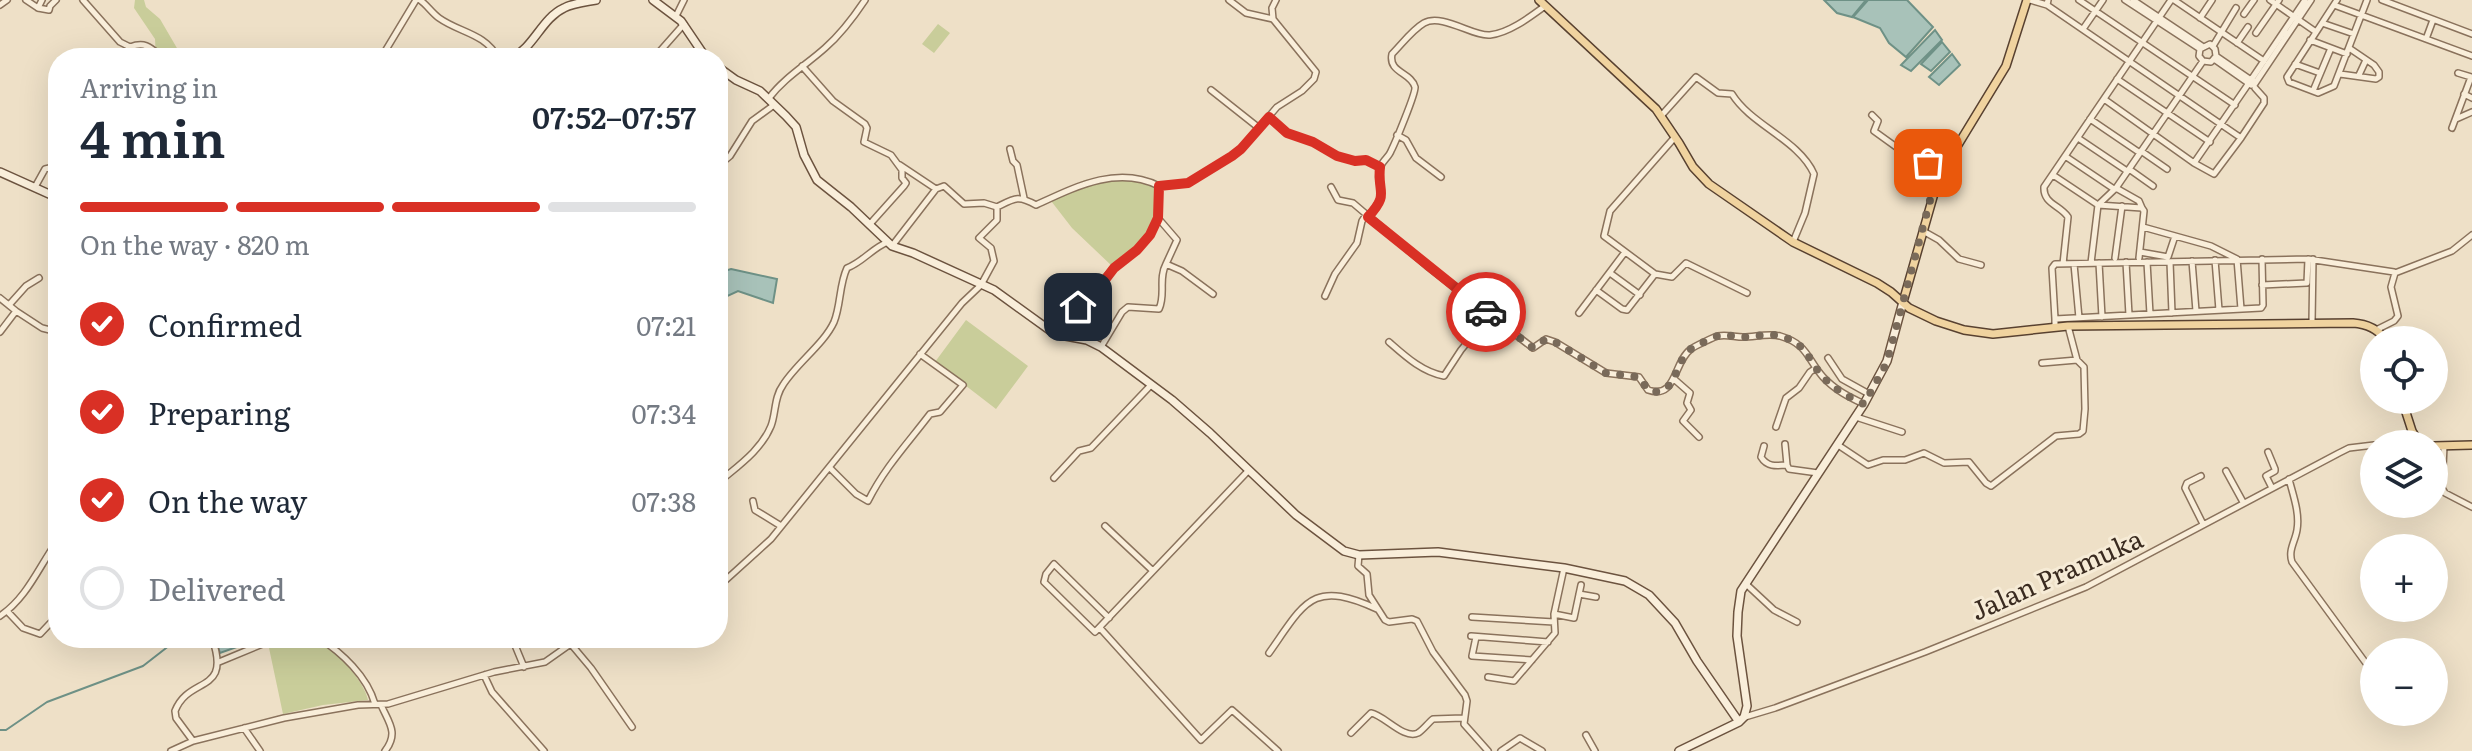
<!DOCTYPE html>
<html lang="en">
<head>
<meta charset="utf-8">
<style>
	body { margin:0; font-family:Literata,serif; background:#f2f2f3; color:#1f2937; height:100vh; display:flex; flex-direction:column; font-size:30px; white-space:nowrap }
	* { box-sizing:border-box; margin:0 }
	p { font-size:26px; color:#747a83 }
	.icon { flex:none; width:44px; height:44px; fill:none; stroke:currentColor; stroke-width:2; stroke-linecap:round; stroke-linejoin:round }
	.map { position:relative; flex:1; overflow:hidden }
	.details { position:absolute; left:48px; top:48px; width:680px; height:600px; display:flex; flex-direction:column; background:#fff; border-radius:32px; box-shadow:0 8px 32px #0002 }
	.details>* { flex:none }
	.buttons { position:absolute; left:2360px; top:326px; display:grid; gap:16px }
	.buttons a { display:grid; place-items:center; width:88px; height:88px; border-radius:50%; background:#fff; box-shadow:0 8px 32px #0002; font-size:40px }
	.pin { position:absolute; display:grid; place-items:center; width:68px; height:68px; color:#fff; margin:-34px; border-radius:16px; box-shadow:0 4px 12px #0006 }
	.courier { position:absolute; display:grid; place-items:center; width:80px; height:80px; margin:-40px; border:6px solid #d93025; border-radius:50%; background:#fff; color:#222; box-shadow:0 2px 10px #0007 }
	.overview em { font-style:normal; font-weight:600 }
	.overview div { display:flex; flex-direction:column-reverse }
	.overview { display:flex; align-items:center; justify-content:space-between; height:136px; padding:0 32px }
	h1 { font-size:52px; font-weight:600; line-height:60px }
	.bar { display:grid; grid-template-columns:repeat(4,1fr); gap:12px 8px; align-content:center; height:96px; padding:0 32px }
	.bar i { height:10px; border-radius:6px; background:#e0e1e3 }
	.bar .on { background:#d93025 }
	.bar p { grid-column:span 4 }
	ol { padding:0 32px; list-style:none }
	li { display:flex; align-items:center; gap:24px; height:88px }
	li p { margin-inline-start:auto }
	li .icon { padding:8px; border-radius:50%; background:#d93025; color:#fff; stroke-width:4 }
	li:last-child { color:#747a83 }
	li i { width:44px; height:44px; border:4px solid #e0e1e3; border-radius:50% }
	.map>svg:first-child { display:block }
</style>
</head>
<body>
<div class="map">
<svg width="2472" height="751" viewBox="0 0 2472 751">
	<rect width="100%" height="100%" fill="#eee0c7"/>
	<path fill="#c9cd9a" d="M135,0H144L146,7L160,19L181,55L180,58H156L155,39L134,8Z
		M938,24L950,33L934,53L922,44Z
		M1132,174L1155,183C1170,225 1141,244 1113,267L1072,228L1048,197L1085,180Z
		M966,320L1028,366L996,409L935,362Z
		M291,638C299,638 309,637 317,640C334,647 365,682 368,700L323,705L283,714L269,648Z"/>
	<path fill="#a8c2b9" stroke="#6e9186" stroke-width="2" d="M1824,0H1866L1852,17L1837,13Z
		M1868,0H1907L1933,27L1906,57L1889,43L1880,28L1853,17Z
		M1935,30L1942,40L1911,71L1901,65Z
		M1942,42L1950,52L1931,71L1921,64Z
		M1952,54L1960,65L1939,85L1929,77Z
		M731,269L777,279L773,303L738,291L725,297L718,306V273Z
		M215,638H262L220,653Z"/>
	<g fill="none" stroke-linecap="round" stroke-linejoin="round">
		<path stroke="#6e9186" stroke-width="2" d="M0,730H6L47,702L143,666L179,638"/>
		<defs>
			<path id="street" d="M26,0L38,8L42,0
				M83,0L120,42L130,47C146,41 151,48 163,58
				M420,0C427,5 432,13 439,18C460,33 485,33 498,58
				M1229,0L1246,13L1273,19
				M2030,0L2047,5
				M2048,0L2047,5L2241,138
				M2079,0L2235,105
				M2125,0L2200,49L2199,56L2203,61L2211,62L2216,56L2215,49L2210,44L2200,49
				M2133,0L2202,46
				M2174,0L2264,61
				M2270,0L2316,32
				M2337,0L2287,77L2289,82L2318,93L2334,86L2367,0
				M2382,0L2472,34
				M0,5L7,0
				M2334,5L2472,56
				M38,8L49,10L50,6L56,0
				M2244,14L2254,0
				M676,16L684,0
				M2200,18L2212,0
				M2322,23L2354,34
				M2083,29L2103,0
				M2256,33L2279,0
				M2426,39L2433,20
				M2310,40L2347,54
				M2237,43L2248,27
				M2213,46L2236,8
				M2216,56L2251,80L2305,0
				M200,58L211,56L216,58
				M381,58L416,0
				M654,58L684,24
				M2214,59L2251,85
				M2295,64L2320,73
				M802,66L833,101L865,124L867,128L864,142L891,155L902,170V178L906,183L904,186L870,224
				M2458,73L2471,77
				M2340,74L2376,79L2379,77V72L2374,65L2349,48
				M2359,75L2366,60
				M2117,79L2210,142
				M2254,85L2311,0
				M1211,90L1259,128
				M2313,91L2331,48
				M2464,94L2472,98
				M769,98C784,78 806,65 825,48C841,34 853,18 865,0
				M2104,99L2194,163L2214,174L2241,138L2264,103V98L2255,88
				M1872,115L1878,121L1874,131L1917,162L1931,164L1941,171
				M1661,116L1696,77L1718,93L1732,94C1751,125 1799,140 1814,174L1805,213L1793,242
				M1269,117L1287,133L1313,142L1337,156L1355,161L1366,160L1380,167
				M2090,119L2140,153
				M2456,119L2472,112
				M2452,128L2471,77
				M1397,135L1406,140L1416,158L1441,177
				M1675,137L1610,211L1604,236L1655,274L1672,277L1686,263L1747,293
				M2078,138L2127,171
				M1010,149L1013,161L1017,165L1024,198
				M2141,151L2167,169
				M2065,156L2114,189
				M2194,163L2251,80L2255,83
				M900,165L936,189
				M718,166L730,156L752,121L774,105
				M2129,169L2153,186
				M2053,175L2098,205L2142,208L2144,211L2139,258
				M35,187L45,169L58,166
				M1331,187L1338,200L1353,203L1427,266L1533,348L1546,339L1555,342L1606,373L1639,377L1648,390C1677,400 1673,362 1691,349C1693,347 1716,336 1718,336C1726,334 1735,337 1743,337C1755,337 1768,333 1780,336C1808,344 1807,359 1823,377C1835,390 1849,397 1864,404
				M2116,188L2139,201L2142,208
				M1368,217C1394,187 1372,189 1381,166C1383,160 1389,157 1391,151C1395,143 1416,93 1415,87C1411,72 1388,73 1392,54C1402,44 1412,30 1424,23C1442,13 1474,37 1490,35C1509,33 1530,17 1545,6
				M1158,218L1177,240L1166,264
				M2143,227L2211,246L2237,259L2241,309
				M1923,231L1939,240L1959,259L1981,265
				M892,246L936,189L944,186L964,204L984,203L997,207C1015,198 1018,195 1036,205C1075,187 1117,165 1159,186
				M2140,252L2168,257L2175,236
				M2115,258L2122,206
				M2308,259L2394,272
				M2215,260L2219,310
				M2192,261L2196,311
				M2126,262L2129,315
				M2147,262L2150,314
				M2170,262L2172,313
				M2091,263L2098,205L2116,188L2203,61
				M2099,263L2102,317
				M2063,264L2068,217C2060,205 2043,204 2044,187L2171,0
				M2074,264L2079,318
				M1610,273L1640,295
				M1596,290L1622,309L1627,310L1655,274
				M1325,296L1335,274L1357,243L1362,221L1366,215
				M0,298L16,311
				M9,305L26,286L39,278
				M1579,313L1625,252
				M2055,319L2052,268L2055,264L2308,259L2307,283L2262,285
				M2312,322L2313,259
				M2055,327V319L2261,308L2263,305L2262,259
				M2376,330L2394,321L2398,316L2391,287L2395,273L2452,251L2472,235
				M0,332L16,311L42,328L58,332
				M1055,334L1114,268L1137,250L1150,235L1158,218L1159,186L1188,183L1232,156L1241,149L1277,107L1302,91L1314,79L1316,72L1273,19L1272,8L1276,0
				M1389,342C1405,356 1422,372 1444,376L1461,350L1490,315
				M1101,347L1122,312L1128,307L1159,309C1166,294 1158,279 1166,264L1182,271L1213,294
				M1828,358L1842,379L1869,394
				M2042,363L2077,360
				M1674,379L1690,393L1687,403L1691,410L1683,421L1699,437
				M1856,417L1902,432
				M1776,427L1786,398L1799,388L1810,372L1816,368
				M1785,444L1787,465L1789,469L1818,473
				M1838,445L1868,465L1883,460H1905L1924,453L1944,463L1969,462L1986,483L1991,486L2056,436L2079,434L2083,431L2085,409L2084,367L2077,360L2068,326
				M1764,446L1761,457C1767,467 1776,466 1787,465
				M2444,446L2442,488L2445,493L2472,507
				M2268,452L2275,469V471L2266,476L2272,488
				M830,468L856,494L868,501C885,467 908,443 930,414L940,412L963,385L920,354
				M718,471L725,477C742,463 762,448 771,426C776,413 774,397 783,385C796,364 824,344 834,322C841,305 839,285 847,268C863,262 872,248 888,242
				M2226,471L2243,502
				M2201,476L2187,483L2185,488L2203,524
				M1054,478L1079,451L1091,448L1151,385
				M2289,479C2293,495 2300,513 2297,530C2295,542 2288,550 2292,562L2368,666
				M753,501L755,510L781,526
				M1105,526L1153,571
				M1359,555L1358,566L1367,574L1369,595L1385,620L1389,622L1412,619L1417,621L1433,652L1465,695L1467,701L1464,724L1488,751
				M1746,584L1774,610L1797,622
				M718,587L771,539L962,303L981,285L994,261L991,248L979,238L997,220V207
				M1579,594L1596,597
				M7,611L23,628L40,634L58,615
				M1554,614L1574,618L1581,585
				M0,616C28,597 39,566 58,540
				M1472,617L1554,622
				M1109,618L1054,564L1046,574L1044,582L1095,632L1249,470
				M1100,628L1201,740L1232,710L1278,751
				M1471,636L1548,642
				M1476,637L1472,656L1532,660
				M319,638C342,653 367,676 375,704
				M512,638L524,667
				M570,643L591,668L632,727
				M1269,653C1305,602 1312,579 1377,609
				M219,662L277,638
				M484,675L492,692L544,751
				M1488,677L1514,681L1555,633L1554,614L1564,568
				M381,705C389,723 399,733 385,751
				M1745,717L1775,708L1925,652L2086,587L2339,453L2349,448L2374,445
				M244,728L260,751
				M1351,733L1371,713C1384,715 1404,740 1418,733C1423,730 1428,723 1433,719L1463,718
				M1586,735L1595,751
				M193,741L176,718L175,711C189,675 232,695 212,638
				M171,751L193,741L284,718L358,705L388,704L494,672L545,662L579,638
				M1501,751L1520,738L1542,751"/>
			<path id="secondary" d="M653,0L681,21L706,58
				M512,58C534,47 542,18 564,8C573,3 586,2 596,0
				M718,67L736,80L760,91L786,116L796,127L804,155L817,180L851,207L892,246L913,253L994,290L1055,334L1087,340L1101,347L1172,400L1210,433L1296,515L1344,551L1359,555L1438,552L1564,568L1625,581L1649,595L1675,623L1697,661L1739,722
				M0,172L58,198
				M1679,751L1739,722L1744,717L1747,706L1737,636L1738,612L1741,591L1864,404L1887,361L1903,302"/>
			<path id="primary" d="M1539,0L1656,109L1679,143L1693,167L1709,184L1793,242L1877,283L1891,292L1909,308L1936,321L1964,330L1993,334L2068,326L2353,323C2367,324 2378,329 2386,340
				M1903,302L1939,176L2006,66L2027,0
				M2402,400L2412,431L2420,444
				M2434,446L2472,445"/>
		</defs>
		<use href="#street" stroke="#8a725c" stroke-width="8"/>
		<use href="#secondary" stroke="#6c533f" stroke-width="10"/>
		<use href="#primary" stroke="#584130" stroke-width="10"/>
		<use href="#street" stroke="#f9eeda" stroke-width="5"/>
		<use href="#secondary" stroke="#f9eeda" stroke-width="7"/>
		<use href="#primary" stroke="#f0d39f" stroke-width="7"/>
	</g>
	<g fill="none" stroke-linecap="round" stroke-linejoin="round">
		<path stroke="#796a5a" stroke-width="8" stroke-dasharray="0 14.4" d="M1486,312L1533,348L1546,339L1555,342L1606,373L1639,377L1648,390C1677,400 1673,362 1691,349C1693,347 1716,336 1718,336C1726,334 1735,337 1743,337C1755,337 1768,333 1780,336C1808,344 1807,359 1823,377C1835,390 1849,397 1864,404L1884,368L1890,351L1932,193L1941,171L1928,163"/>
		<path stroke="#d93025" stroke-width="10" d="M1078,307L1098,289L1114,268L1137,250L1150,235L1158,218L1159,186L1188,183L1232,156L1241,149L1269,117L1287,133L1313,142L1337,156L1355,161L1366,160L1380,167C1377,194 1390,193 1368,217L1486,312"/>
	</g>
	<g text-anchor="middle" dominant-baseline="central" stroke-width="6" stroke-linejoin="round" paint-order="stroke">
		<g font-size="26" fill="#3a2b20" stroke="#f6ebd6">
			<text transform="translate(2056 573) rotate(-24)">Jalan Pramuka</text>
		</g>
	</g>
</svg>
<div class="buttons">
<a><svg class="icon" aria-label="locate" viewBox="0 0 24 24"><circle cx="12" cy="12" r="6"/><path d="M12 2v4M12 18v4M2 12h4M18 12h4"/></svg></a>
<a><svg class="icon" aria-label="layers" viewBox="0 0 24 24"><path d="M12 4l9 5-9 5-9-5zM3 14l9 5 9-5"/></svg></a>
<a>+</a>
<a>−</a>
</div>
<div class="pin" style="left:1928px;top:163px;background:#ea580c"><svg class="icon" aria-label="bag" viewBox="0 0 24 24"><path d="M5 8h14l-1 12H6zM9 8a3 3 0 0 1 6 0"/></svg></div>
<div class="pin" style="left:1078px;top:307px;background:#1f2937"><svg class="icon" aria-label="home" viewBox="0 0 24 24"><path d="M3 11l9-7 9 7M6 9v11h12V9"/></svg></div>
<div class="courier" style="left:1486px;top:312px"><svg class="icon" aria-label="car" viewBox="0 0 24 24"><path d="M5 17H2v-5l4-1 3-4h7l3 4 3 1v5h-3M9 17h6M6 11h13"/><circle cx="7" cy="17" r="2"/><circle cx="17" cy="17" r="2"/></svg></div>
<section class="details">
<div class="overview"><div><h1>4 min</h1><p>Arriving in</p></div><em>07:52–07:57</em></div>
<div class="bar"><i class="on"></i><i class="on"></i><i class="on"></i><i></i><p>On the way · 820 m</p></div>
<ol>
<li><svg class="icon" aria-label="check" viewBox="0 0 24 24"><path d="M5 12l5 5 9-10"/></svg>Confirmed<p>07:21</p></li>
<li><svg class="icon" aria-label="check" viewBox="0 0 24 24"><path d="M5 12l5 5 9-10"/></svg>Preparing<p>07:34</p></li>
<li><svg class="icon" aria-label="check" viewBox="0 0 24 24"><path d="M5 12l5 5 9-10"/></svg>On the way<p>07:38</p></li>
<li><i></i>Delivered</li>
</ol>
</section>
</div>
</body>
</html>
